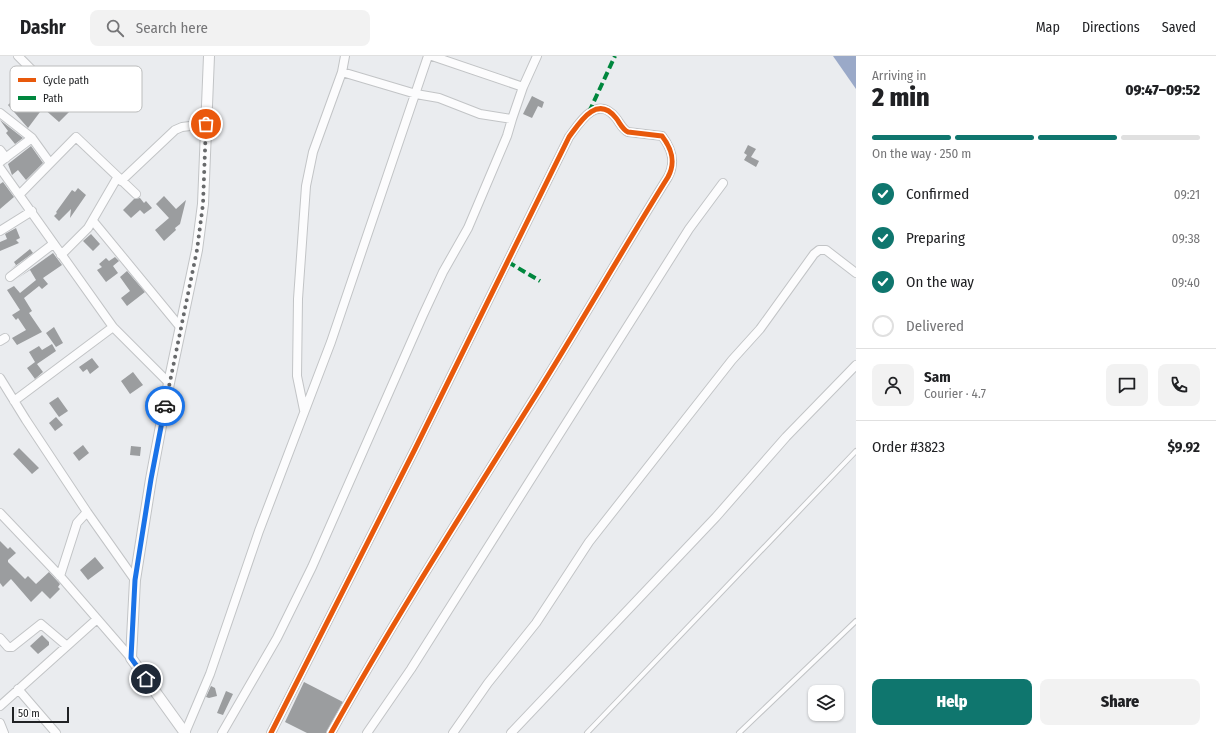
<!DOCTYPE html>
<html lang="en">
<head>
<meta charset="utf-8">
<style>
	body { margin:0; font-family:"Fira Sans Condensed",sans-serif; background:#f2f2f2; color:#202124; height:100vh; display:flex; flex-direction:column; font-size:15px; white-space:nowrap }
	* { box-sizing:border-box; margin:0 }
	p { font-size:13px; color:#757577 }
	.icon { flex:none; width:22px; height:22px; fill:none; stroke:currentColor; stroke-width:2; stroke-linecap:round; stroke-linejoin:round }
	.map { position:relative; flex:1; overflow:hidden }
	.details { display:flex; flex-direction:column; background:#fff; width:360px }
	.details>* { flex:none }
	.fabs { position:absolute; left:808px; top:629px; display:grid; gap:8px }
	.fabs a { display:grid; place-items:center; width:36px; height:36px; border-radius:8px; background:#fff; box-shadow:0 1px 3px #0004; font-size:20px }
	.scale { position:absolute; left:12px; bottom:10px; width:57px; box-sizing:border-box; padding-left:4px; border:2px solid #202224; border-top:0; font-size:11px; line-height:14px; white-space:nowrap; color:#202224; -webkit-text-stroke:3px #fff; paint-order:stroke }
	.pin { position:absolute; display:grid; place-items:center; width:34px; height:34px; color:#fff; margin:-17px; border:2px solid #fff; border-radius:50%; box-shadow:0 1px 4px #0007 }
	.courier { position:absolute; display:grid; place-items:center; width:40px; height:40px; margin:-20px; border:3px solid #1a73e8; border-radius:50%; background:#fff; color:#222; box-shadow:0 1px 5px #0007 }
	.summary em { font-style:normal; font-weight:800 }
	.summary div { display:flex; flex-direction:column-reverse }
	.summary { display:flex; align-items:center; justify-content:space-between; height:68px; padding:0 16px }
	h1 { font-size:26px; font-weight:800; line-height:30px }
	.bar { display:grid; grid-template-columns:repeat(4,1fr); gap:6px 4px; align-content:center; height:48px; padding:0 16px }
	.bar i { height:5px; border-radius:3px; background:#e0e0e0 }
	.bar .active { background:#0f766e }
	.bar p { grid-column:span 4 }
	.line { display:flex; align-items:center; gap:10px; padding:0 16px; border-top:1px solid #e0e0e0 }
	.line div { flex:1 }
	.round { display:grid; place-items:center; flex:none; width:42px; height:42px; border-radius:8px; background:#f2f2f2 }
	ol { padding:0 16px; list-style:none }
	li { display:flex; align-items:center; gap:12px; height:44px }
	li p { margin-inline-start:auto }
	li .icon { padding:4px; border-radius:50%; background:#0f766e; color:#fff; stroke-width:4 }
	li:last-child { color:#757577 }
	li i { width:22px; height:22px; border:2px solid #e0e0e0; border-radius:50% }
	.action { display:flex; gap:8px; margin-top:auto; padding:8px 16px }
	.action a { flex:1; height:46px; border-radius:8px; background:#0f766e; color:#fff; font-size:16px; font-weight:800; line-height:46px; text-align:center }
	.action a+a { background:#f2f2f2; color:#202124 }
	header { display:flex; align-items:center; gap:24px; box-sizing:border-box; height:56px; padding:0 20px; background:#fff; border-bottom:1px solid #e0e0e0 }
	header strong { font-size:19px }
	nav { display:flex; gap:22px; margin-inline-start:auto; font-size:14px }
	.search { width:280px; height:36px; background:#f2f2f2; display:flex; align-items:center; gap:10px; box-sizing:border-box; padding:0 14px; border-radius:8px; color:#757577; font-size:15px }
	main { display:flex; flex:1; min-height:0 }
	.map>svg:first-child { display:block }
</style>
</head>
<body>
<header>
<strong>Dashr</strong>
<div class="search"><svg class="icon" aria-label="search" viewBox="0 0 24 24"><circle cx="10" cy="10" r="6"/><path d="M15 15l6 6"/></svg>Search here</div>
<nav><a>Map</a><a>Directions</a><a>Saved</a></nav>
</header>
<main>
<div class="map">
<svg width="856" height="677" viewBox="0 0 856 677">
	<rect width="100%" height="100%" fill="#eaecef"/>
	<path fill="#9aa9c8" d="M833,0H856V33Z"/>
	<path fill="#9b9d9f" d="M29,18L48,38L53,40L56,37L61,42L60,44L71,54L59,66L43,52L28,72L8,49L16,41L11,35L14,33L13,31Z
		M532,40L544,46L542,52L538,50L532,62L523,58Z
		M0,64L23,82L15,88L6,77L8,75Z
		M748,89L756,93L751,101L759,105L756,111L744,104L747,99L744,97Z
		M31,90L43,107L26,124L18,114L12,119L8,108Z
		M3,126L14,141L0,153V128Z
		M78,132L86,139L70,162L71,153L59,165L54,160L57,157L56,156L72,134L75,136Z
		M164,140L176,153L186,144L180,168L175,172L176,174L164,185L155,174L169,162L156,148Z
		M140,142L144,147L146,145L152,152L144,158L140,154L131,162L123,154L134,143Z
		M16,172L20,182L16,184L19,187L0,195V186L7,183L5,178Z
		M91,178L100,188L93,195L83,185Z
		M30,193L33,197L11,213L16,209L14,206Z
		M53,197L62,209L43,222L48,228L42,233L39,230L24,242L32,255L29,257L42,276L17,289L12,282L26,274L18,262L16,264L12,259L20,254L7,234L14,230L20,237L36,224L30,214L18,222Z
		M115,201L119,205L113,210L118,217L106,226L97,214L102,211L99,208L106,202L109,205Z
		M127,215L145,236L127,250L121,242L130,235L120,221Z
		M54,271L63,287L56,291L46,277Z
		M52,288L56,295L37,308L43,316L35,323L27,312L35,306L29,296L39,290L42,294Z
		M92,302L99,311L90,318L87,313L83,316L79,311Z
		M133,316L143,329L130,338L121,325Z
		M58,341L68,355L59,361L49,347Z
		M56,361L63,369L55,375L49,367Z
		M83,389L89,397L79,405L73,397Z
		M131,390L141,391L140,400L130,399Z
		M19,392L39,412L32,418L13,398Z
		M0,485L8,493L10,491L16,497L8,504V506L25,523L28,520L36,528L49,516L60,528L58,531L60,533L50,543L42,535L31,546L11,523L3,531L0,527Z
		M95,501L104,512L88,524L80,514Z
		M42,579L49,586V589L38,598L30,590Z
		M304,626L343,646L326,677H307L285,666Z
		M211,630L215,632L217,640L209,642L206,641Z
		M226,635L233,638L223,659L217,657Z"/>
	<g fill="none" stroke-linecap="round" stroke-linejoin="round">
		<defs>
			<path id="service" d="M587,677L856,395
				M739,677L856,565"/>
			<path id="minor" d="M18,0L52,34
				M342,16L345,0
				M523,31L537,0
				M0,57L32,82L50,107
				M0,94L6,102
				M0,106L32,82
				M0,112L113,271L169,327
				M121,125L175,74L182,71L206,68
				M20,138L76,81L136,138
				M93,165L181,272
				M0,175L32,155
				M61,199L88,172L117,122
				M10,221L53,188
				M0,285L5,282
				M0,322L26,364L87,456L77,467L60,520
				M14,345L113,271
				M304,354L297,320L298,243L306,130L313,96L342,16L416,38L439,42L480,58L512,63L523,31L432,0
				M87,456L135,524
				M0,457L60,520L131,602
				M0,582L8,591H12L41,568L67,590
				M18,633L56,677
				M0,650L97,563
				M0,667L4,677
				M185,677L210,618L259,475L331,286L428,0
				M222,677L277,582L312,511L423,259L443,216L468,172L507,80L512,63
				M271,677L415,393L569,81C580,66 597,38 616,62C620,67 622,73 628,76L662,80C672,93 676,106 668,121C623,193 581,267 536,339C466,451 395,562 331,677
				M367,677L411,613L689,173L723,127
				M453,677L488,627L536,567L589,486L732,304L760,273L814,198L819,194H826L856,217
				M511,677L716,461L786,381L856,309"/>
			<path id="tertiary" d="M185,677L131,602L135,524L151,423L169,327L197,194L203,148L209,0"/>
		</defs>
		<use href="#service" stroke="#c2c4c6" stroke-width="6"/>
		<use href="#minor" stroke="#c2c4c6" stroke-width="10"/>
		<use href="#tertiary" stroke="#c2c4c6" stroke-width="12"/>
		<use href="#service" stroke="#fcfcfd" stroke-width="4"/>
		<use href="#minor" stroke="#fcfcfd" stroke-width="8"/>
		<use href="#tertiary" stroke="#fcfcfd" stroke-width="10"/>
		<path stroke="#00873e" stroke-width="4" stroke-dasharray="8 4" stroke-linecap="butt" d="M589,56L615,0
			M508,206L540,225"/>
		<defs>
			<path id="cycleway" d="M271,677L415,393L569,81C580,66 597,38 616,62C620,67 622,73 628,76L662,80C672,93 676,106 668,121C623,193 581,267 536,339C466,451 395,562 331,677"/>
		</defs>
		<use href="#cycleway" stroke="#fff" stroke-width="8"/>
		<use href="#cycleway" stroke="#e8590c" stroke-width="5"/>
	</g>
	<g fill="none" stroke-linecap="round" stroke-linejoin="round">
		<path stroke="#67696b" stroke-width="4" stroke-dasharray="0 7.2" d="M165,350L197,194L203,148L206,68"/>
		<path stroke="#1a73e8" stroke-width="5" d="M146,623L131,602L135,524L151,423L165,350"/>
	</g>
	<rect x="10" y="10" width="132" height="46" rx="6" fill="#fff" stroke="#bcbdbd" stroke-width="1"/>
	<rect x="18" y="22" width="18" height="4" fill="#e8590c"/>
	<rect x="18" y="40" width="18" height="4" fill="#00873e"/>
	<g font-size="11" fill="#202224">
		<text x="43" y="28">Cycle path</text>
		<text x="43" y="46">Path</text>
	</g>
</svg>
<div class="fabs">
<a><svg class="icon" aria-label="layers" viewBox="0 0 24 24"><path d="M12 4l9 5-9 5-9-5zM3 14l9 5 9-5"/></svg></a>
</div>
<div class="scale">50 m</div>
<div class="pin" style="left:206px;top:68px;background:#ea580c"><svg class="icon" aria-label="bag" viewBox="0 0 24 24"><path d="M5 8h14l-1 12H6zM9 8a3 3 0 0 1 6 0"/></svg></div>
<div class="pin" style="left:146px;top:623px;background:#1f2937"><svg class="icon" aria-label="home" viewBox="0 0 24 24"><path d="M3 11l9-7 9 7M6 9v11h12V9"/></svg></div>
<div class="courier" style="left:165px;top:350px"><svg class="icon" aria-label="car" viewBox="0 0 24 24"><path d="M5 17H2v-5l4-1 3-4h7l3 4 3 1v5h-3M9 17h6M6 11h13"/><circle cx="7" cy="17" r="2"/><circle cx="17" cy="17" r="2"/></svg></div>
</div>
<section class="details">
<div class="summary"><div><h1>2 min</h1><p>Arriving in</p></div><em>09:47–09:52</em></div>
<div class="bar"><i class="active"></i><i class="active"></i><i class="active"></i><i></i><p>On the way · 250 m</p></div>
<ol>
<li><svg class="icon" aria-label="check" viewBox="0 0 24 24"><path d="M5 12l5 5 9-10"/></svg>Confirmed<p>09:21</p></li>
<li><svg class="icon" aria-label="check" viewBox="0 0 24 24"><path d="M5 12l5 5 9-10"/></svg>Preparing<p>09:38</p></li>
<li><svg class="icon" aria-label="check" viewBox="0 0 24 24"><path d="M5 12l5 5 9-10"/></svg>On the way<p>09:40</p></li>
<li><i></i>Delivered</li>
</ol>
<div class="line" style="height:72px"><a class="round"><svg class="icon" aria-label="person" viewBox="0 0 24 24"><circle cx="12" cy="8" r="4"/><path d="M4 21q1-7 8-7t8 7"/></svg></a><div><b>Sam</b><p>Courier · 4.7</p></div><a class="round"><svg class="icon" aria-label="chat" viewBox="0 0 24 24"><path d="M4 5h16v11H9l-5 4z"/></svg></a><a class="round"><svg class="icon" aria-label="phone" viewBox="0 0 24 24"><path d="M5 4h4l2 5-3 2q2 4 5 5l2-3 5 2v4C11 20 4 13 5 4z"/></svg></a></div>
<div class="line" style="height:52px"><div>Order #3823</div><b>$9.92</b></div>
<div class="action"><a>Help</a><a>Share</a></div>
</section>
</main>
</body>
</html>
